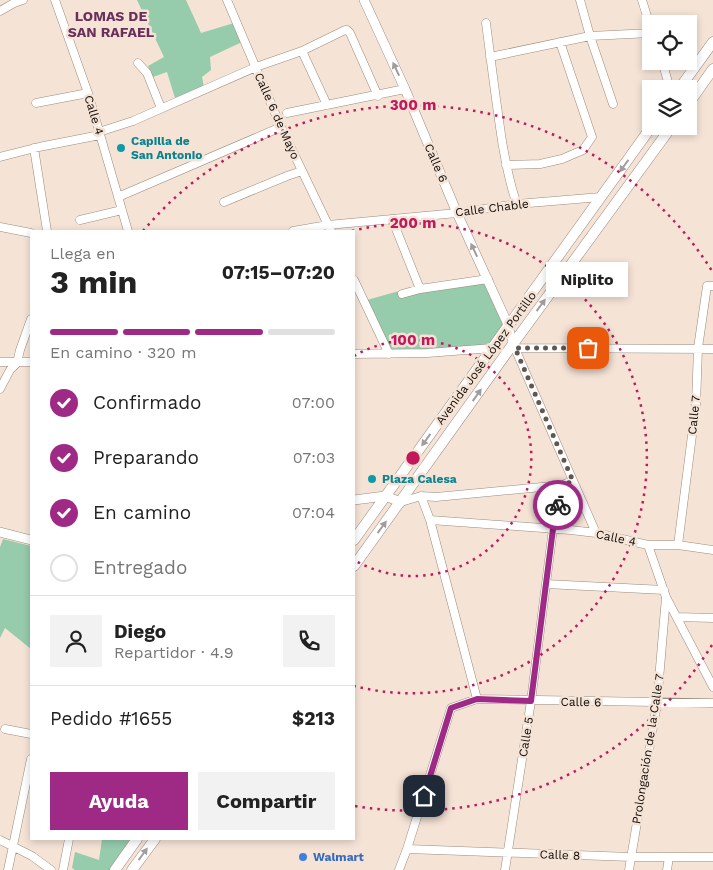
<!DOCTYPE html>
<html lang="es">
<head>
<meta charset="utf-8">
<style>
	body { margin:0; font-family:"Work Sans",sans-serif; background:#f2f2f2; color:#222; height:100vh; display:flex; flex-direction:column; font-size:19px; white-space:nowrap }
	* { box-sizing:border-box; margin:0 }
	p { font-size:16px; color:#767676 }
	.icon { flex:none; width:28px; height:28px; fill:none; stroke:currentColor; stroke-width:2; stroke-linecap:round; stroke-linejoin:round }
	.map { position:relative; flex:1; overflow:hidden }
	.sheet { position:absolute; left:30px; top:230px; width:325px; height:610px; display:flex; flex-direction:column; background:#fff; border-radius:0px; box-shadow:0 2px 8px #0003 }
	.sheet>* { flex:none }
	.buttons { position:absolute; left:642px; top:15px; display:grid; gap:10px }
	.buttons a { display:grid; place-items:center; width:55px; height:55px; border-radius:0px; background:#fff; box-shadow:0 2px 8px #0003; font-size:25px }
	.pin { position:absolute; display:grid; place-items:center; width:42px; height:42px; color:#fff; margin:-21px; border-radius:10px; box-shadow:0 2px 8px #0006 }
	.courier { position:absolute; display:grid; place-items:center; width:50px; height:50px; margin:-25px; border:4px solid #9e2a85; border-radius:50%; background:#fff; color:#222; box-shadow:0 1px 6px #0007 }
	.bubble { position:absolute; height:35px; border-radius:0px; background:#fff; box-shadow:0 2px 8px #0003; font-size:16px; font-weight:700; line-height:35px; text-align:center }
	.head em { font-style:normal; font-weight:700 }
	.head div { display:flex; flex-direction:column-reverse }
	.head { display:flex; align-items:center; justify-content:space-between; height:85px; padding:0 20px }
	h1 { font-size:32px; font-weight:700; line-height:38px }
	.bar { display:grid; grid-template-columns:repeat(4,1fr); gap:8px 5px; align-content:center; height:60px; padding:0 20px }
	.bar i { height:6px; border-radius:4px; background:#e0e0e0 }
	.bar .active { background:#9e2a85 }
	.bar p { grid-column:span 4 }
	.line { display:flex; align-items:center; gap:12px; padding:0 20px; border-top:1px solid #e0e0e0 }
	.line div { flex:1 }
	.round { display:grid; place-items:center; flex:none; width:52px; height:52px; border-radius:0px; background:#f2f2f2 }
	ol { padding:0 20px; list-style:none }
	li { display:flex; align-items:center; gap:15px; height:55px }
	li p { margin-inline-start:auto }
	li .icon { padding:5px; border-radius:50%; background:#9e2a85; color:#fff; stroke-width:4 }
	li:last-child { color:#767676 }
	li i { width:28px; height:28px; border:2px solid #e0e0e0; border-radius:50% }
	.action { display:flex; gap:10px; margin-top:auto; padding:10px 20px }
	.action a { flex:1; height:58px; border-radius:0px; background:#9e2a85; color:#fff; font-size:20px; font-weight:700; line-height:58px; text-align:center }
	.action a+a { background:#f2f2f2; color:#222 }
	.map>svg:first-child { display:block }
</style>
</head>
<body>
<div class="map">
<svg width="713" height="870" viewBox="0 0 713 870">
	<rect width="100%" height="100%" fill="#f5e3d6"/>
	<path fill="#96cbac" d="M137,0H186L201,33L234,23L242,42L210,57L211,70L202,77L204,87L175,98L167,72L153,77L148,66L164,57Z
		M487,280L508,326L492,348L390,351L367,300L399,291L400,293Z
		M3,539L31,546V649L5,628L0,638V547Z
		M102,839H132L110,870H75L72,868L75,852L99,860Z"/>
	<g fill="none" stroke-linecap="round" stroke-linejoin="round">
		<defs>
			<path id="minor" d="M55,0L88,93L128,231
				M227,0L281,127L331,231
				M580,0L590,36L613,104
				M642,0L651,29
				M0,11L14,3L23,0
				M486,23C491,62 496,101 502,141C506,163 509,183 517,204
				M302,51L327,105
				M490,57L590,36L651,33
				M662,61L670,89
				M138,63L147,73L161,108
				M36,103L88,93
				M287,113L405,89
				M99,132L133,121L256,67L302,51L345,30H347L350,33L378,96
				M34,148L47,231
				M0,157L39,147L100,135
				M506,165L540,164L562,159L583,150L592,137L560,42
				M118,197L281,127
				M224,202L287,176L302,171
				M392,219L420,289
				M80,220L122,210
				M0,227L31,233
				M293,231L328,225L457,213L517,204L601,197
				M354,280L389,354
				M402,294L420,289L488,279
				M509,327L513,344L596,533
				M515,348L713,349
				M354,354L427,353L493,348
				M0,362H31
				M0,389L10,370L17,363L20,350L31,319
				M421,496L430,520L477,699
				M401,502L421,496L436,497L563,485L567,483
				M430,520L571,530L596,533L648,545H678L713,550
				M648,545L666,597L713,687
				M678,545L696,404L698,348L707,286H713
				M546,584L664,590
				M677,617L713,618
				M5,729L31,734
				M0,840L32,856L51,870
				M407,849L631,857H713
				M8,870L31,759
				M63,870L69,839
				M399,870L407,849L451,708L477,699L713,703
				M505,870L531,701L553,529L563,485
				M629,870L657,703L666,597
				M667,870L669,857"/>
			<path id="tertiary" d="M364,0L405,89L457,213L509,327
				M354,500L385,496L401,502
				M0,532L31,540"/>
			<path id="secondary" d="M679,89L713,42
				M689,103L713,69
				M354,540L652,126
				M354,566L513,344L672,126
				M115,870L137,839
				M132,870L155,839"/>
		</defs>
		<use href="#minor" stroke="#9b8c7f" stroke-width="9"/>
		<use href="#tertiary" stroke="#9b8c7f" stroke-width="10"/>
		<use href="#secondary" stroke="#9b8c7f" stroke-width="11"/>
		<use href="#minor" stroke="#fff" stroke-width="8"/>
		<use href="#tertiary" stroke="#fff" stroke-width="9"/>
		<use href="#secondary" stroke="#fff" stroke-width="10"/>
	</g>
	<defs><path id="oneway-solid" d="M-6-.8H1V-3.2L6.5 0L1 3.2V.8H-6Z" transform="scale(1.25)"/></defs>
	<g fill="#a09d9c">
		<use href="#oneway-solid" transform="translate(396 69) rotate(-115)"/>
		<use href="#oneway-solid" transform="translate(624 166) rotate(126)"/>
		<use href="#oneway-solid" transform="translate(474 250) rotate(-115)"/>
		<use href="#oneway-solid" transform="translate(541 305) rotate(-54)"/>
		<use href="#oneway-solid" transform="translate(477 395) rotate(-55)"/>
		<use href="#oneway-solid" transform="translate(426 440) rotate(126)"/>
		<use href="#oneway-solid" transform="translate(382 527) rotate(-54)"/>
		<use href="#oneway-solid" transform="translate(143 854) rotate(-54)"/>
	</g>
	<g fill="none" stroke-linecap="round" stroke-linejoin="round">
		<path stroke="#61574f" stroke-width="5" stroke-dasharray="0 9" d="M558,505L563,485L573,481L515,348H588"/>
		<path stroke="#9e2a85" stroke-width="6" d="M424,796L451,708L477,699L531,701L553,529L558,505"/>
	</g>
	<g fill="none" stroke="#c2185b" stroke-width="2.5" stroke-dasharray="2.5 5">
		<path d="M354 356A118 118 0 1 1 354 560"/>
		<path d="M352 231A235 235 0 1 1 354 686"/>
		<path d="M712 645A353 353 0 0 1 355 806M143 231A353 353 0 0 1 712 271"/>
	</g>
	<g fill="#0f9aa8" stroke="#f5e3d6" stroke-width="2">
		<circle cx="121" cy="148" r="5"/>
		<circle cx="372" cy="479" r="5"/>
	</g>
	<circle fill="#3f7fe0" stroke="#f5e3d6" stroke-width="2" cx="303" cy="857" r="5"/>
	<g text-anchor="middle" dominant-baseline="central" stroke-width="5" stroke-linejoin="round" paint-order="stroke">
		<g font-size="12" fill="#110b07" stroke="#f5e3d6">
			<text transform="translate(94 115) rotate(73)">Calle 4</text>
			<text transform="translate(277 116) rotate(66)">Calle 6 de Mayo</text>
			<text transform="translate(436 163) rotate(67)">Calle 6</text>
			<text transform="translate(492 208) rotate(-7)">Calle Chable</text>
			<text transform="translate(486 358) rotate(-54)">Avenida José López Portillo</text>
			<text transform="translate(694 415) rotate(-84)">Calle 7</text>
			<text transform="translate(616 538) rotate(12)">Calle 4</text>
			<text transform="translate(581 702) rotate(1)">Calle 6</text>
			<text transform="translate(526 737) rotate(-81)">Calle 5</text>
			<text transform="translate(648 749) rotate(-81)">Prolongación de la Calle 7</text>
			<text transform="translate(560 855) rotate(2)">Calle 8</text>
		</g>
		<g font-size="12" font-weight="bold" fill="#0d838f" stroke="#f5e3d6" text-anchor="start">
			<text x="131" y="141">Capilla de<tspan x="131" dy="14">San Antonio</tspan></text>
			<text x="382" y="479">Plaza Calesa</text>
		</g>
		<g font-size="12" font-weight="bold" fill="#366cbe" stroke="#f5e3d6" text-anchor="start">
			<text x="313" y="857">Walmart</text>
		</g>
		<g font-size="14" font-weight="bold" fill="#69305b" stroke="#f5e3d6">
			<text x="111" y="16">LOMAS DE<tspan x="111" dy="16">SAN RAFAEL</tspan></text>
		</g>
	</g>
	<circle cx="413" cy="458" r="8" fill="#c2185b" stroke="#f5e3d6" stroke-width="2.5"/>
	<g font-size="15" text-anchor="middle" font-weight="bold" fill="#c2185b" stroke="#f5e3d6" stroke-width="5" stroke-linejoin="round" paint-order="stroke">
		<text x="413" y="110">300 m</text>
		<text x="413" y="228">200 m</text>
		<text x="413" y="345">100 m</text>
	</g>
</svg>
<div class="buttons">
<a><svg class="icon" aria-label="locate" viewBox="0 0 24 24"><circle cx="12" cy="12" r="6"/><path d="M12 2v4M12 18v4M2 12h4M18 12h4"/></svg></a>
<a><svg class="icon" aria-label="layers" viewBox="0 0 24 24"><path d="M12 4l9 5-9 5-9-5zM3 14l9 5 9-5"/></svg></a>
</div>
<div class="pin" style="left:588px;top:348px;background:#ea580c"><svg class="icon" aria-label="bag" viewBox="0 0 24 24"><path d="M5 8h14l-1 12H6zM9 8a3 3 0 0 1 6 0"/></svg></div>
<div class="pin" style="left:424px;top:796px;background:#1f2937"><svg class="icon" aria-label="home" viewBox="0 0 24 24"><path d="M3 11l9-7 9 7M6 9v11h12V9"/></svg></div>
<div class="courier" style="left:558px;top:505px"><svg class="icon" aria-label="bike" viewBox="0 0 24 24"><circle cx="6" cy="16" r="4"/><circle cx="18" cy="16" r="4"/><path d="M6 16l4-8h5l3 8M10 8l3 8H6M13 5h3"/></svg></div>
<div class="bubble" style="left:546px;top:262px;width:82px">Niplito</div>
<section class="sheet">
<div class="head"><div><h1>3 min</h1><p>Llega en</p></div><em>07:15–07:20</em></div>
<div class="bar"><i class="active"></i><i class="active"></i><i class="active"></i><i></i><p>En camino · 320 m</p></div>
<ol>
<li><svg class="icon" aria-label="check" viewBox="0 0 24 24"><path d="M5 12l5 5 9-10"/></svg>Confirmado<p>07:00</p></li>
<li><svg class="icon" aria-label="check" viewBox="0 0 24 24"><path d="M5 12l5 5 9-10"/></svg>Preparando<p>07:03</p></li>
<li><svg class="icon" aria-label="check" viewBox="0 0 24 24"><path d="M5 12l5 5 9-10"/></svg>En camino<p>07:04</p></li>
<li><i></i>Entregado</li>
</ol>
<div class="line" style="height:90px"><a class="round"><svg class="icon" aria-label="person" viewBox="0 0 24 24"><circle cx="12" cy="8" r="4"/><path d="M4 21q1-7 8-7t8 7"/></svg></a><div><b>Diego</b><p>Repartidor · 4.9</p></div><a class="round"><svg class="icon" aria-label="phone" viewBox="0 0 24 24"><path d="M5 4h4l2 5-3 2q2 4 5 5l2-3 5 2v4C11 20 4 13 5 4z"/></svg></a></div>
<div class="line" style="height:65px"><div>Pedido #1655</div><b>$213</b></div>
<div class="action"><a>Ayuda</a><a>Compartir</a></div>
</section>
</div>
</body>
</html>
